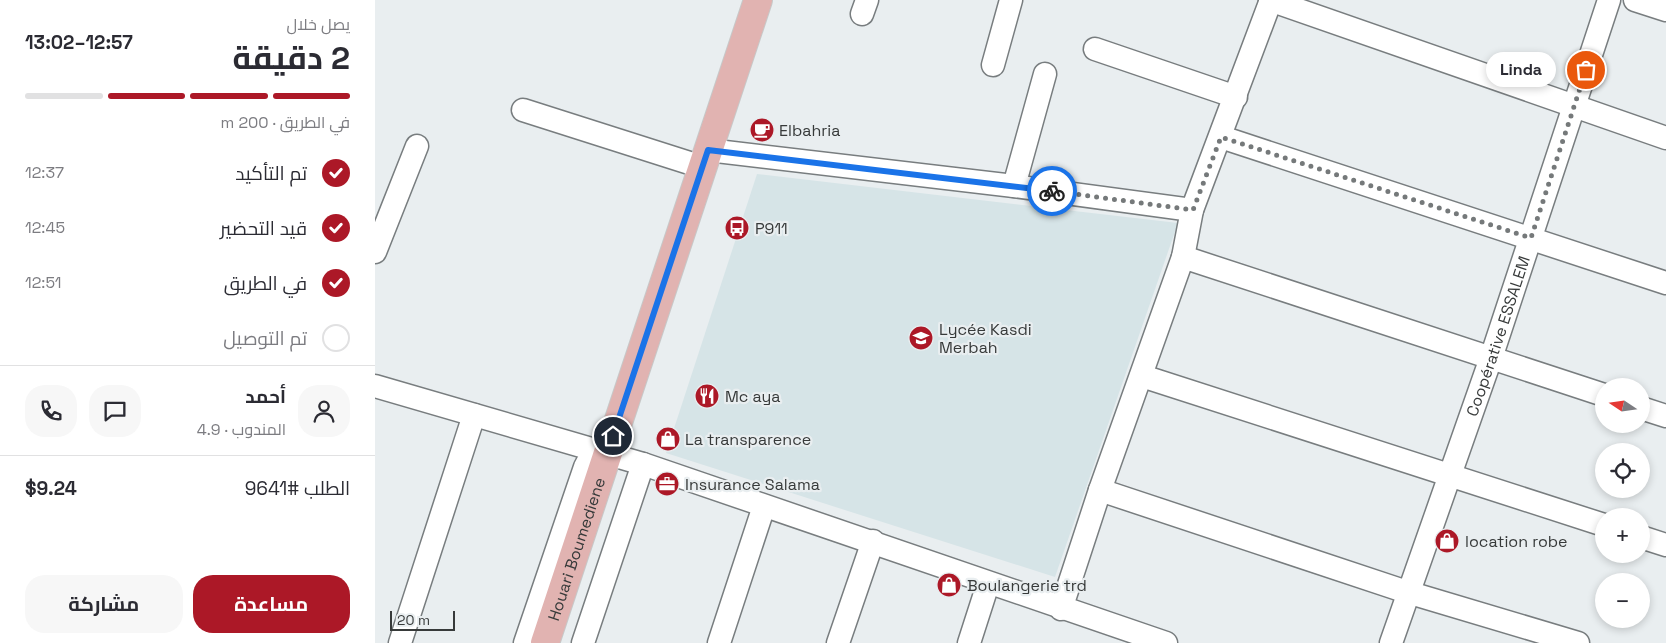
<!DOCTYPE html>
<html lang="ar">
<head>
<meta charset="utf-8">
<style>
	body { margin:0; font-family:"Space Grotesk",Cairo,sans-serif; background:#f7f7f7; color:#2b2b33; direction:rtl; height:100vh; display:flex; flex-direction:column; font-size:19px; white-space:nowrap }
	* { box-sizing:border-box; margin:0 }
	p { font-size:16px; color:#7c7c81 }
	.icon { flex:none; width:28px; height:28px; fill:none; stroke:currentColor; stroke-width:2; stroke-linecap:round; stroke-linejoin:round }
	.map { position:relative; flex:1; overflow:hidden; direction:ltr }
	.side { display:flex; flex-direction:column; background:#fff; width:375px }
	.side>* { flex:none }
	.needle { width:32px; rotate:283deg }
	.buttons { position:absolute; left:1220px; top:378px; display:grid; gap:10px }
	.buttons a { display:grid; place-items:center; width:55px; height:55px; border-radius:50%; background:#fff; box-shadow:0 2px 8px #0003; font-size:25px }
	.scale { position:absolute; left:15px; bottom:12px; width:65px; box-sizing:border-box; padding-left:5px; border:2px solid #373a3a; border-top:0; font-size:14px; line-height:18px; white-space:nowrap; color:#373a3a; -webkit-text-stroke:4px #e9eef0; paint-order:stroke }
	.pin { position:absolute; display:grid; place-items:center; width:42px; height:42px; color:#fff; margin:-21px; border:2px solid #fff; border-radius:50%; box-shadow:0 1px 5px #0007 }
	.courier { position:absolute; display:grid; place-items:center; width:50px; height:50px; margin:-25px; border:4px solid #1a73e8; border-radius:50%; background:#fff; color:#222; box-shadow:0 1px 6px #0007 }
	.bubble { position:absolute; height:35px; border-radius:18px; background:#fff; box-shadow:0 2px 8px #0003; font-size:16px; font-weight:700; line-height:35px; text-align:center; direction:rtl }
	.headline em { font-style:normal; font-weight:700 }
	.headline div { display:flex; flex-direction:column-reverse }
	.headline { display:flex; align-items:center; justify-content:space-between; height:85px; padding:0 25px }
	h1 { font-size:32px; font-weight:700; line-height:38px }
	.bar { display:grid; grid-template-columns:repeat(4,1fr); gap:8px 5px; align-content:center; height:60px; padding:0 25px }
	.bar i { height:6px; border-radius:4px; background:#e1e1e2 }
	.bar .selected { background:#ac1827 }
	.bar p { grid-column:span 4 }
	.line { display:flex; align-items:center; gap:12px; padding:0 25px; border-top:1px solid #e1e1e2 }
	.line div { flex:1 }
	.round { display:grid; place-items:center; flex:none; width:52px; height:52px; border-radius:20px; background:#f7f7f7 }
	ol { padding:0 25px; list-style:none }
	li { display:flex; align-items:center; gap:15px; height:55px }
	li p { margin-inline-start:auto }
	li .icon { padding:5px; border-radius:50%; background:#ac1827; color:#fff; stroke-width:4 }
	li:last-child { color:#7c7c81 }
	li i { width:28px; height:28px; border:2px solid #e1e1e2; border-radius:50% }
	.primary-button { display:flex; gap:10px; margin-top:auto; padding:10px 25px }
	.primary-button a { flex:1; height:58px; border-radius:20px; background:#ac1827; color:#fff; font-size:20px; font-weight:700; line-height:58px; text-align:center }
	.primary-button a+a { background:#f7f7f7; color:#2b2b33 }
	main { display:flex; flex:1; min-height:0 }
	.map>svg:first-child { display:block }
</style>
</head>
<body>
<main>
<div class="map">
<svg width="1291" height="643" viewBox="0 0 1291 643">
	<rect width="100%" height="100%" fill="#e9eef0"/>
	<path fill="#d6e4e7" d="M382,174L803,223L680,577L291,453Z"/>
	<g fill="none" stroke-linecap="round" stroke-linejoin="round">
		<defs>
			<g id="minor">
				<path d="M895,0L1291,138"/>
				<path d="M1260,0L1291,10"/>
				<path d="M487,14L492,0"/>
				<path d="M720,49L861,97"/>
				<path d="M618,65L636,0"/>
				<path d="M148,110L327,167"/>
				<path d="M846,137L1291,283"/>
				<path d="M333,150L639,186L817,210"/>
				<path d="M639,186L670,74"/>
				<path d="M0,252L42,146"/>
				<path d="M808,257L1229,395"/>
				<path d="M767,376L1229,525"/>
				<path d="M0,386L268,464L791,643"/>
				<path d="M1266,408L1291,416"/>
				<path d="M725,490L1032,592L1203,643"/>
				<path d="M1266,537L1291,545"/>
				<path d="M686,609L725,490L808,257L817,210L896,0"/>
				<path d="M25,643L99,415"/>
				<path d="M150,643L210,467L219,450"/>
				<path d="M208,643L268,464"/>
				<path d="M344,643L389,506"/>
				<path d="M463,643L498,541"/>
				<path d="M594,643L613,584"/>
				<path id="s1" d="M1016,643L1116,358L1234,0"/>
			</g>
			<g id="major">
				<path id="s2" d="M170,643L383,0"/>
			</g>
		</defs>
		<use href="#minor" stroke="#787d7f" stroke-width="25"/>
		<use href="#major" stroke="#c7c8c8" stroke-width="30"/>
		<use href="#minor" stroke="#fff" stroke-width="22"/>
		<use href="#major" stroke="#e1b3b1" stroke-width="28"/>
	</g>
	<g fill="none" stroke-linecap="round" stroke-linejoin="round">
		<path stroke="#75797a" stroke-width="5" stroke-dasharray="0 9" d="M677,191L818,210L846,137L1156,238L1211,70"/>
		<path stroke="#1a73e8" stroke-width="6" d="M238,436L333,150L677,191"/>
	</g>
	<defs>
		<symbol id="cafe-disc" viewBox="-11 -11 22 22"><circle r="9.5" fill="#ac1827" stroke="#e9eef0"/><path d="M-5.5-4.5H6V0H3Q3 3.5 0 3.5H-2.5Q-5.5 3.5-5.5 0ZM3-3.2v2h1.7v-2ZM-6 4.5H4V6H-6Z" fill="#fff"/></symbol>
		<symbol id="bus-disc" viewBox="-11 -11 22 22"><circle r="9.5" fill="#ac1827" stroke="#e9eef0"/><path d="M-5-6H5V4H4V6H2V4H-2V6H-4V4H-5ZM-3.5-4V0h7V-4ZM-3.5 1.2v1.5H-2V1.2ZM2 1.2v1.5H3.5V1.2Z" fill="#fff"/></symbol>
		<symbol id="school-disc" viewBox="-11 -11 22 22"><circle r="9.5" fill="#ac1827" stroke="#e9eef0"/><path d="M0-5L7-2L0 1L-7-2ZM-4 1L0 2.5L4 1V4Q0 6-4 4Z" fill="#fff"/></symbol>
		<symbol id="restaurant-disc" viewBox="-11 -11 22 22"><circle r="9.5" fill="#ac1827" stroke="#e9eef0"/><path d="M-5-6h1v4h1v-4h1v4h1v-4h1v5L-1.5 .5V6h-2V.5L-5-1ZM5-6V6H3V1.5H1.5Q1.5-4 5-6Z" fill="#fff"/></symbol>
		<symbol id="shop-disc" viewBox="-11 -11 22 22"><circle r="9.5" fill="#ac1827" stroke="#e9eef0"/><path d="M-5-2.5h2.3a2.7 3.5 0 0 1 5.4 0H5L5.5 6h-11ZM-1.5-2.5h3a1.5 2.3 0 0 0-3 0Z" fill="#fff"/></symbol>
		<symbol id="office-disc" viewBox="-11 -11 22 22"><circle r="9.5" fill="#ac1827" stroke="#e9eef0"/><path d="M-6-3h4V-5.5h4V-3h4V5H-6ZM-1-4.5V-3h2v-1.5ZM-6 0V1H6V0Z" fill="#fff"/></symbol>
	</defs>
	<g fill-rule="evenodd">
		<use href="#cafe-disc" x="373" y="116" width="28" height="28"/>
		<use href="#bus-disc" x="348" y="214" width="28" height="28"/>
		<use href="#school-disc" x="532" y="324" width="28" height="28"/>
		<use href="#restaurant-disc" x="318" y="382" width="28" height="28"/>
		<use href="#shop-disc" x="279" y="425" width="28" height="28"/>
		<use href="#office-disc" x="278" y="470" width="28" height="28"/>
		<use href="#shop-disc" x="1058" y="527" width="28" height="28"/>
		<use href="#shop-disc" x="560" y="571" width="28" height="28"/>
	</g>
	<g text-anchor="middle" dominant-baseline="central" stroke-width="4.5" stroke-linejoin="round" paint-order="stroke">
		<g font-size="16" fill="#373a3a" stroke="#e9eef0" text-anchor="start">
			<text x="404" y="130">Elbahria</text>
			<text x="380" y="228">P911</text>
			<text x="564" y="329">Lycée Kasdi<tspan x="564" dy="18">Merbah</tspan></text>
			<text x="350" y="396">Mc aya</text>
			<text x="310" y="439">La transparence</text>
			<text x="310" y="484">Insurance Salama</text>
			<text x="1090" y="541">location robe</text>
			<text x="592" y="585">Boulangerie trd</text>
		</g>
		<g font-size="16" fill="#373a3a" stroke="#e9eef0">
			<text stroke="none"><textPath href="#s1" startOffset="325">Coopérative ESSALEM</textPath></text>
			<text stroke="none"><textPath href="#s2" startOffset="99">Houari Boumediene</textPath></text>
		</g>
	</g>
</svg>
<div class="buttons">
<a><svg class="needle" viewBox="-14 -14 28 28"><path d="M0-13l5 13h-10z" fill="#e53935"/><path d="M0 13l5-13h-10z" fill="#7c7c81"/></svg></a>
<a><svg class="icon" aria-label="locate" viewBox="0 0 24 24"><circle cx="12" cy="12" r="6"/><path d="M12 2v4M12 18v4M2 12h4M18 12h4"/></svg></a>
<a>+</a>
<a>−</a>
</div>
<div class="scale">20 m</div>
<div class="pin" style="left:1211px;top:70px;background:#ea580c"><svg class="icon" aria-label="bag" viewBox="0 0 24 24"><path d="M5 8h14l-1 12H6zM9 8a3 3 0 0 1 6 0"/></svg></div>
<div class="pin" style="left:238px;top:436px;background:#1f2937"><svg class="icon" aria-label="home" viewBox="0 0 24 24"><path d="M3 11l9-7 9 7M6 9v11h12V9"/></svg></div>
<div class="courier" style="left:677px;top:191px"><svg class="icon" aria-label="bike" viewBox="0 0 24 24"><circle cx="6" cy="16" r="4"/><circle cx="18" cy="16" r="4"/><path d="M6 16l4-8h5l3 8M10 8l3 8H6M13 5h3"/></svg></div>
<div class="bubble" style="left:1111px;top:52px;width:70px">Linda</div>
</div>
<section class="side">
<div class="headline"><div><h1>2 دقيقة</h1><p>يصل خلال</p></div><em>12:57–13:02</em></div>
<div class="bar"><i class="selected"></i><i class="selected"></i><i class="selected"></i><i></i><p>في الطريق · 200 m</p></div>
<ol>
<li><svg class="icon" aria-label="check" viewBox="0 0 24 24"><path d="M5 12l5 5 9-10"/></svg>تم التأكيد<p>12:37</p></li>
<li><svg class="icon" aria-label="check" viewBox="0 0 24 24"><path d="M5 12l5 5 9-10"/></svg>قيد التحضير<p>12:45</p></li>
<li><svg class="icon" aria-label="check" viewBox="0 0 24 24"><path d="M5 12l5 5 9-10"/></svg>في الطريق<p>12:51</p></li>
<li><i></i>تم التوصيل</li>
</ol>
<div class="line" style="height:90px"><a class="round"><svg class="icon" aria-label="person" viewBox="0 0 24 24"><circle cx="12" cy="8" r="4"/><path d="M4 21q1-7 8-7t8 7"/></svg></a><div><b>أحمد</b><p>المندوب · 4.9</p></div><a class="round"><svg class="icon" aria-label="chat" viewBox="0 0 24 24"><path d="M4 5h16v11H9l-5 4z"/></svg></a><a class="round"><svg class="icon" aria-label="phone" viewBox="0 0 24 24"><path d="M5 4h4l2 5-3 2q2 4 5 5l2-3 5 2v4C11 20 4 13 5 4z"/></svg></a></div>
<div class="line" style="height:65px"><div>الطلب #9641</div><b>$9.24</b></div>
<div class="primary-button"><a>مساعدة</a><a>مشاركة</a></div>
</section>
</main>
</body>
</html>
